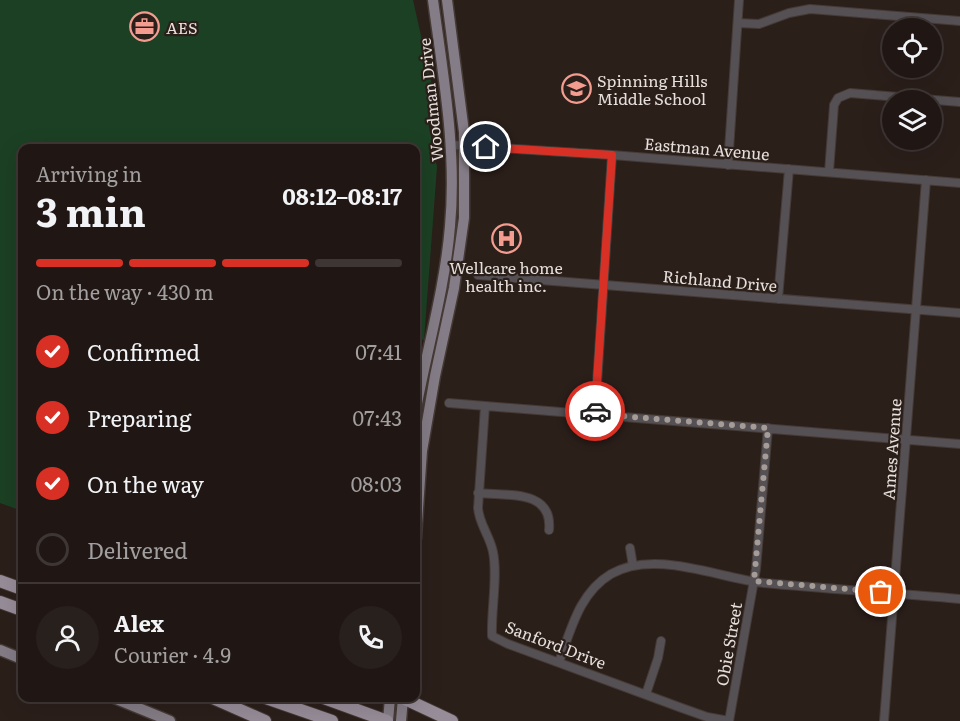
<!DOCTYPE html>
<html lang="en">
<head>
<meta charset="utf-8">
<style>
	body { margin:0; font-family:Literata,serif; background:#28201d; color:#f1f3f6; height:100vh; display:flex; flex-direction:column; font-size:22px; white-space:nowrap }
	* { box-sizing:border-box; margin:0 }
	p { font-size:20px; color:#a29fa0 }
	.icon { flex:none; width:33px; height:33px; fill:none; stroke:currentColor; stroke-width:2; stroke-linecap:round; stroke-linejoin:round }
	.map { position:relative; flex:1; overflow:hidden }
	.panel { position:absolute; left:18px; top:144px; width:402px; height:558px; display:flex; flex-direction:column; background:#201714; border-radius:12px; box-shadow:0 6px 24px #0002,0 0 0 2px #3d3634 }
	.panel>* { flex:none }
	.fabs { position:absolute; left:882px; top:18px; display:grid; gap:12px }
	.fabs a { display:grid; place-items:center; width:60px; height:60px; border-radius:50%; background:#201714; box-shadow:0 6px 24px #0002,0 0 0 2px #3d3634; font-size:30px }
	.pin { position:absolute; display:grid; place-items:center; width:51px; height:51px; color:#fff; margin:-26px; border:3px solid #fff; border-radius:50%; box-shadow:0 2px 6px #0007 }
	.courier { position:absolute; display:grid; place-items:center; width:60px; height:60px; margin:-30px; border:4px solid #d93025; border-radius:50%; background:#fff; color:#222; box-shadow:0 2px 8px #0007 }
	.head em { font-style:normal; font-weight:700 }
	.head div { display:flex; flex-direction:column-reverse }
	.head { display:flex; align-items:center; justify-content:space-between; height:102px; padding:0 18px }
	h1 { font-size:39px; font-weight:700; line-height:45px }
	.bar { display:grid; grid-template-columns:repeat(4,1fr); gap:9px 6px; align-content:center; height:72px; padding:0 18px }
	.bar i { height:8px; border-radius:4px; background:#3d3634 }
	.bar .selected { background:#d93025 }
	.bar p { grid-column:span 4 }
	.line { display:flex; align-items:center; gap:15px; padding:0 18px; border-top:2px solid #3d3634 }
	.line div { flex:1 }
	.round { display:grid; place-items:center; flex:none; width:63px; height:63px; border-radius:32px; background:#28201d }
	ol { padding:0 18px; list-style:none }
	li { display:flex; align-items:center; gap:18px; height:66px }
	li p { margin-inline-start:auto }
	li .icon { padding:6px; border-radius:50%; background:#d93025; color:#fff; stroke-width:4 }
	li:last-child { color:#a29fa0 }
	li i { width:33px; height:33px; border:3px solid #3d3634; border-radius:50% }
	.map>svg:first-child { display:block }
</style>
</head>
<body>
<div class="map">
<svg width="960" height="721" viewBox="0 0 960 721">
	<rect width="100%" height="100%" fill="#2b1f1a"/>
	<path fill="#1c4024" d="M0,0H413L436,103L428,122L437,167L424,340L416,338V148H22V511L0,503Z"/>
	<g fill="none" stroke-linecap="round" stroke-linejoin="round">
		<defs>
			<path id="minor" d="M738,23L759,24L789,13L810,9L960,21
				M452,145L612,155L960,183
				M728,165L739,0
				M829,172L834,105L838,98L850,93L960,102
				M478,275L960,313
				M778,299L789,169
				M449,403L960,444
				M485,406L478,508C479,524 490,536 493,552C498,576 491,609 492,636L508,644L679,707L707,717L729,721
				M595,414L612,155
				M478,493C507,496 553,489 549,530
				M630,548L633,566
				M559,662C571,630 579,593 611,574C655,549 718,578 764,583C829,589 895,593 960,599
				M646,694L658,658L661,641
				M729,721L756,569L768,428
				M884,721L926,180"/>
			<path id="major" d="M416,409C427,349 445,288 450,226C457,150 443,75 433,0
				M416,538L422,451L435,376L454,288L464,218V132L447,0
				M0,650L22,659
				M114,698L170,721
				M388,721L390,698
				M401,721L403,698"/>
			<path id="highway" d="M0,581L22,589
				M0,602L22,610
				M213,698L265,721
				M266,698L332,721
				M324,698L387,721
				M403,698L452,721"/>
		</defs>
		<use href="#minor" stroke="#453a35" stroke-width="10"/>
		<use href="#major" stroke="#453a35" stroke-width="13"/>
		<use href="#highway" stroke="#453a35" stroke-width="14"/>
		<use href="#minor" stroke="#545054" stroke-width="8"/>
		<use href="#major" stroke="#847c86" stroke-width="10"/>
		<use href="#highway" stroke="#978d99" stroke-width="12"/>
	</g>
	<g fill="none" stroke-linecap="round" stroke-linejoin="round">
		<path stroke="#a59c97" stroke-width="6" stroke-dasharray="0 10.8" d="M595,411V414L768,428L754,581L881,592"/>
		<path stroke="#d93025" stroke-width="8" d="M486,147L612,155L595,411"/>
	</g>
	<defs>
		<symbol id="office-ring" viewBox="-11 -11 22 22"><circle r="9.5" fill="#2b1f1a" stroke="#f59c90" stroke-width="1.5"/><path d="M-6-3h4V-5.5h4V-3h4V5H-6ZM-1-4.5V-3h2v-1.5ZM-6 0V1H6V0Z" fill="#f59c90"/></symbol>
		<symbol id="school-ring" viewBox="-11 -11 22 22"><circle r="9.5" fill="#2b1f1a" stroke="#f59c90" stroke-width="1.5"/><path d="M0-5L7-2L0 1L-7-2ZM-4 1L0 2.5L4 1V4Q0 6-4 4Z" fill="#f59c90"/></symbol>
		<symbol id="hospital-ring" viewBox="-11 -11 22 22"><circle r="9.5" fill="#2b1f1a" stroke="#f59c90" stroke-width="1.5"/><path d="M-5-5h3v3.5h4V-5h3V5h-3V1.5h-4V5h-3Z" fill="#f59c90"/></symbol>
	</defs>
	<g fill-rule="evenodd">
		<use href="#office-ring" x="128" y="10" width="33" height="33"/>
		<use href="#school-ring" x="560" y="72" width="33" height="33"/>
		<use href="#hospital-ring" x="490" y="222" width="33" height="33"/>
	</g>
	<g text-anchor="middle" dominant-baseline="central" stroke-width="4.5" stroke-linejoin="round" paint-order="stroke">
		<g font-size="16" fill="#e7dfdb" stroke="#2b1f1a" text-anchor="start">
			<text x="166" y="27">AES</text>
			<text x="597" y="80">Spinning Hills<tspan x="597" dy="18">Middle School</tspan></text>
			<text x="506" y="267" text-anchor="middle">Wellcare home<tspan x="506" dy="18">health inc.</tspan></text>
		</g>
		<g font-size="16" fill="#e7dfdb" stroke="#2b1f1a">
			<text transform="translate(430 100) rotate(-96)">Woodman Drive</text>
			<text transform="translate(707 148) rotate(5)">Eastman Avenue</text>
			<text transform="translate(720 280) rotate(5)">Richland Drive</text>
			<text transform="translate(891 449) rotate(-86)">Ames Avenue</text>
			<text transform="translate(556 644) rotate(21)">Sanford Drive</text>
			<text transform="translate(728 644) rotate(-80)">Obie Street</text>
		</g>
	</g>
</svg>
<div class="fabs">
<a><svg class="icon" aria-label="locate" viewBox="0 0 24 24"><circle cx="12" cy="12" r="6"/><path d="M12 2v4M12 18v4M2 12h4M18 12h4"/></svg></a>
<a><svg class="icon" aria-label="layers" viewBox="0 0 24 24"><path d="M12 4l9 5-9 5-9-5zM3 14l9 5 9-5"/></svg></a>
</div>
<div class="pin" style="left:881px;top:592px;background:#ea580c"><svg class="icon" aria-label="bag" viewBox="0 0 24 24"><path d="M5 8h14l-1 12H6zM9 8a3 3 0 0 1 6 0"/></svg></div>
<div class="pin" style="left:486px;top:147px;background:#1f2937"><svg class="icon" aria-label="home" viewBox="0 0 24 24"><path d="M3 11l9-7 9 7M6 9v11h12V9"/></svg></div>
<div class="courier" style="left:595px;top:411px"><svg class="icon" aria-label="car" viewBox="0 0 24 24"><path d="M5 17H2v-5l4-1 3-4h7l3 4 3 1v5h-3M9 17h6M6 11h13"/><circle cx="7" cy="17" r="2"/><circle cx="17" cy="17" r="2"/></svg></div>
<section class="panel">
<div class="head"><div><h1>3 min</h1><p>Arriving in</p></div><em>08:12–08:17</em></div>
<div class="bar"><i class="selected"></i><i class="selected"></i><i class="selected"></i><i></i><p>On the way · 430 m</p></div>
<ol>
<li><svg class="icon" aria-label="check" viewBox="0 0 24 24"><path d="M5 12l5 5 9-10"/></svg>Confirmed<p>07:41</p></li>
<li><svg class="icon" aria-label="check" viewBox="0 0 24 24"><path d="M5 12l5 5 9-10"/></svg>Preparing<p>07:43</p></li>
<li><svg class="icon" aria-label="check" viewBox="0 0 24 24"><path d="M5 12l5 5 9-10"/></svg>On the way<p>08:03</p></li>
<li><i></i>Delivered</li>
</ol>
<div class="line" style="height:108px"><a class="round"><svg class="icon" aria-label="person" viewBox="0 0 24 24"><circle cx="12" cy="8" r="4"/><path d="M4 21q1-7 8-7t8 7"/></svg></a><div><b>Alex</b><p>Courier · 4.9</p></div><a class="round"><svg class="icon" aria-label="phone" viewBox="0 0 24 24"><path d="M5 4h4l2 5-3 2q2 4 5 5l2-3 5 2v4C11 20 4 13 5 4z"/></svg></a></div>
</section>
</div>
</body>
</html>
